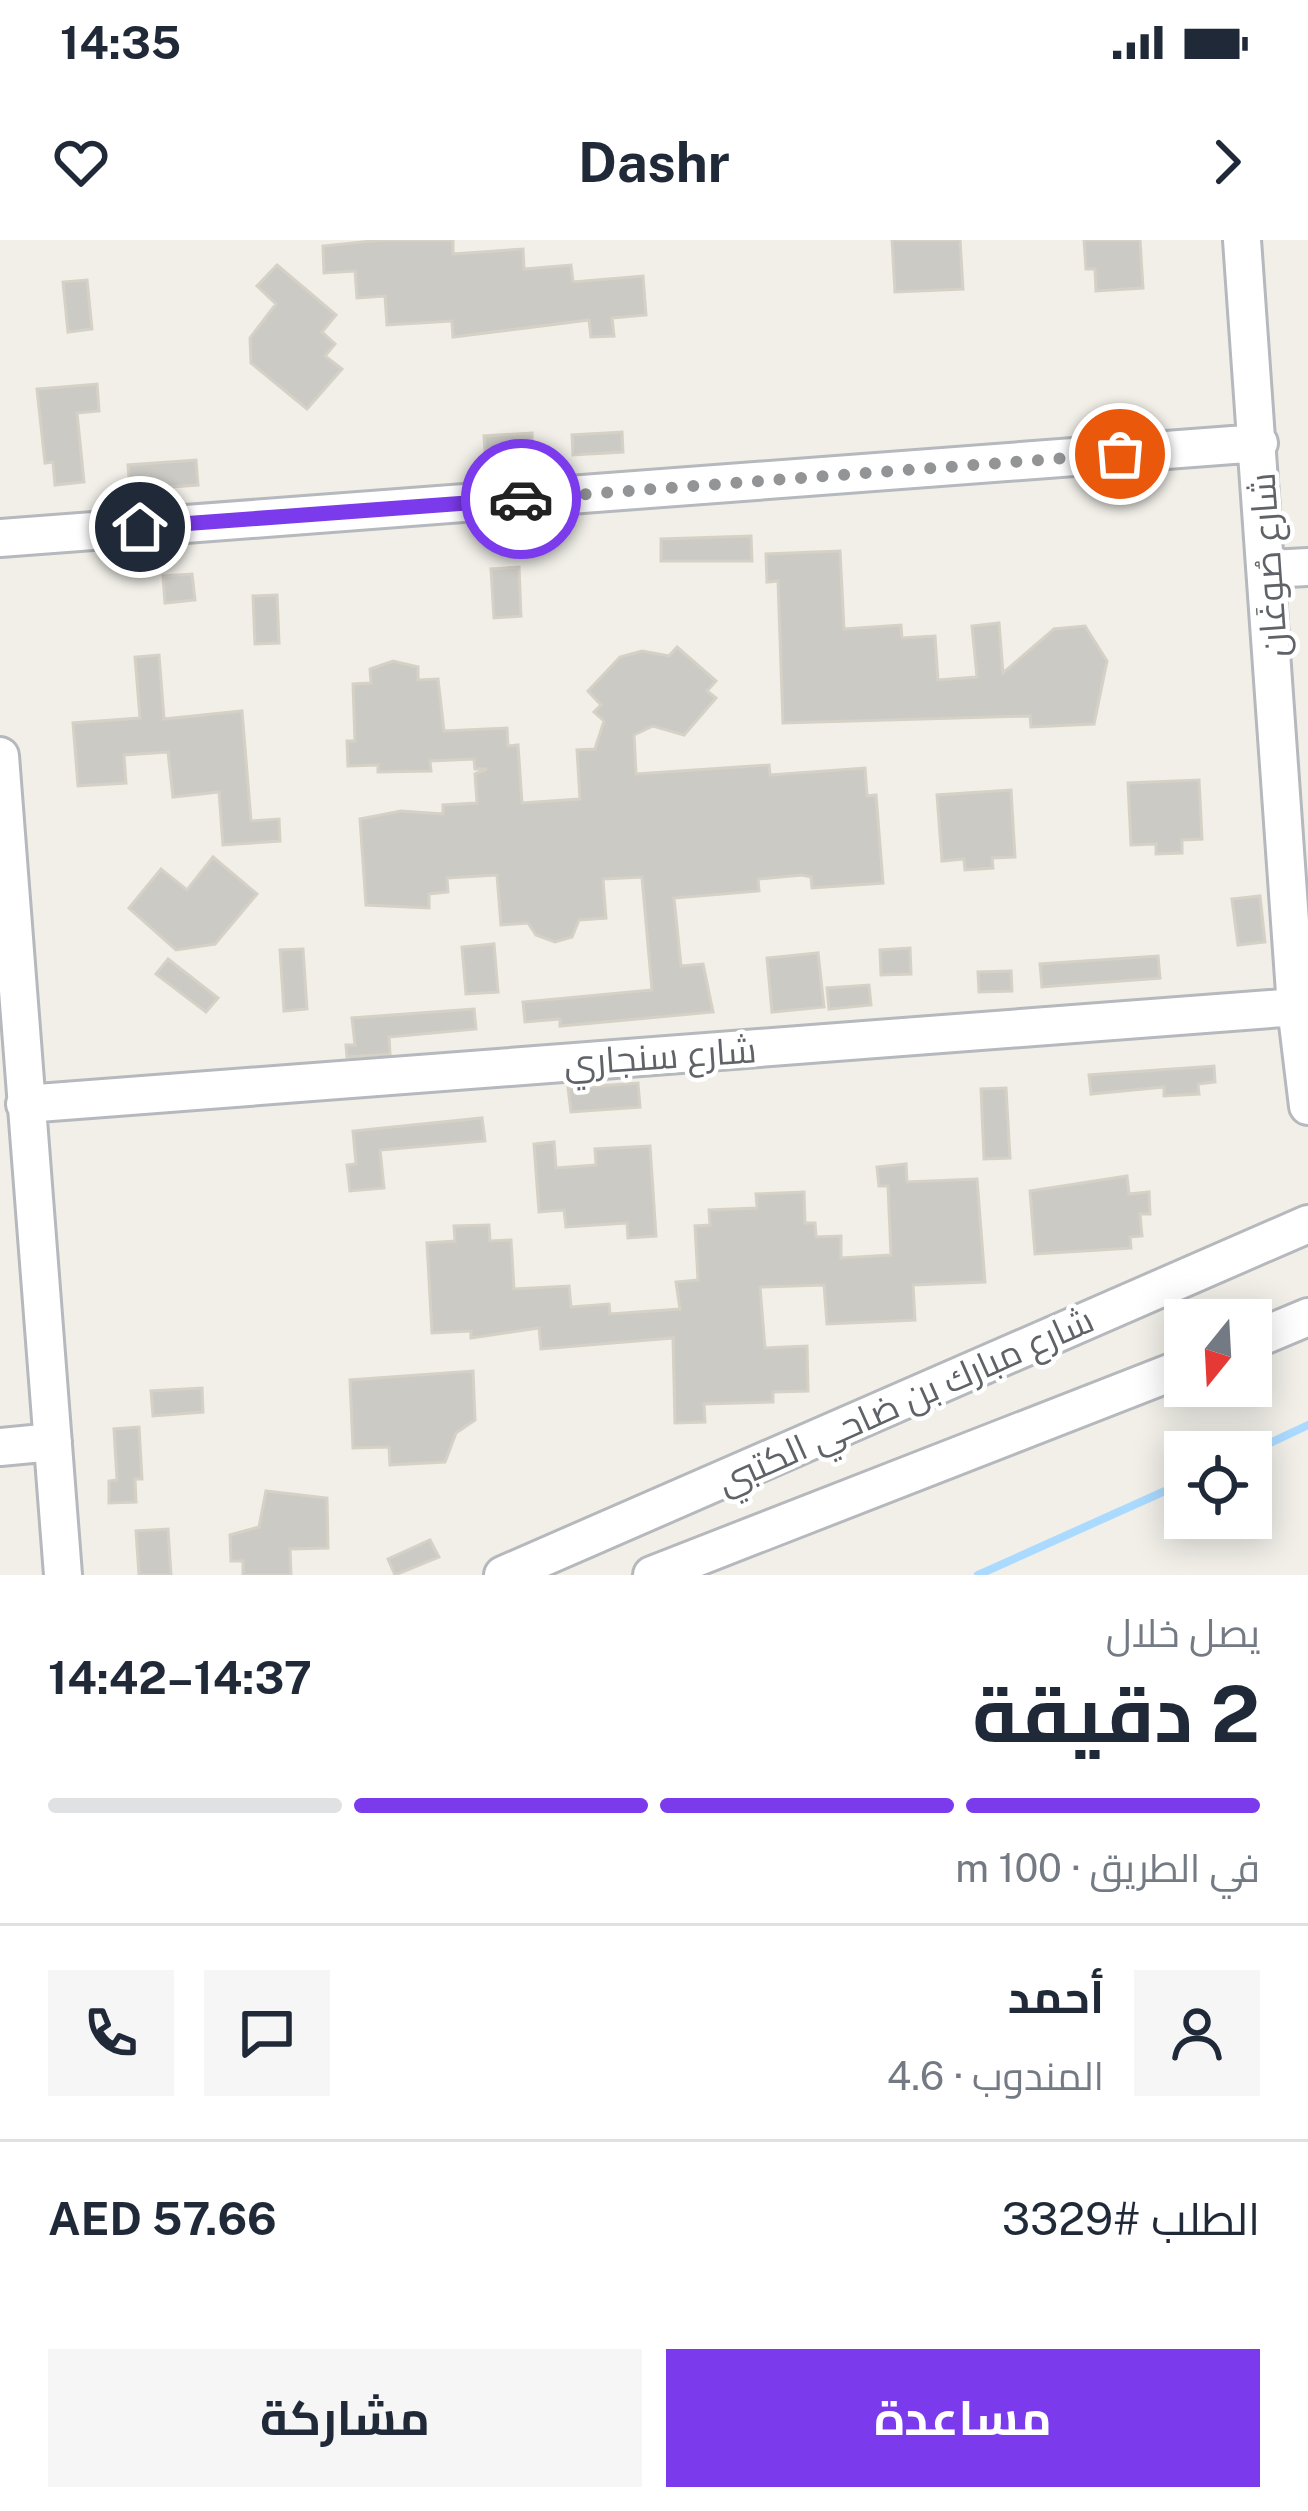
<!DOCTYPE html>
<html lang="ar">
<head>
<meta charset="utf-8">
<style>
	body { margin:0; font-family:"Public Sans",Cairo,sans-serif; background:#f6f6f7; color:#1f2937; direction:rtl; height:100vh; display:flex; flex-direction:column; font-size:45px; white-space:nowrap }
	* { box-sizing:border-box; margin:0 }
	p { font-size:39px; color:#747a83 }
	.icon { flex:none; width:66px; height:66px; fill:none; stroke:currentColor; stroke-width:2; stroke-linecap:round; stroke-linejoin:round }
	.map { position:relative; height:1335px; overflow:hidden; direction:ltr }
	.panel { display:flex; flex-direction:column; background:#fff; flex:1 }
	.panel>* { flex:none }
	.needle { width:78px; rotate:198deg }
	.buttons { position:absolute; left:1164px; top:1059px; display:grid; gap:24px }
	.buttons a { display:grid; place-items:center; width:108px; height:108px; border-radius:0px; background:#fff; box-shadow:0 6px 30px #0003; font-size:60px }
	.pin { position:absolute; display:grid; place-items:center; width:102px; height:102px; color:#fff; margin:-51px; border:6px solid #fff; border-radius:50%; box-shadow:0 3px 12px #0007 }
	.courier { position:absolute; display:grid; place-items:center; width:120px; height:120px; margin:-60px; border:9px solid #7c3aed; border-radius:50%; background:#fff; color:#222; box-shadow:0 3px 15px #0007 }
	.summary em { font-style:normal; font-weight:700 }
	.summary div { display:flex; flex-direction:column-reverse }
	.summary { display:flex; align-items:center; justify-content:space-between; height:204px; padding:0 48px }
	h1 { font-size:78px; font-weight:700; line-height:90px }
	.bar { display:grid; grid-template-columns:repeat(4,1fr); gap:18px 12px; align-content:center; height:144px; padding:0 48px }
	.bar i { height:15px; border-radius:9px; background:#e0e1e3 }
	.bar .active { background:#7c3aed }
	.bar p { grid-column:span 4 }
	.line { display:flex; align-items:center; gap:30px; padding:0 48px; border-top:3px solid #e0e1e3 }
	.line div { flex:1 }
	.round { display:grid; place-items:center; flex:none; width:126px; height:126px; border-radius:0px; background:#f6f6f7 }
	.primary-button { display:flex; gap:24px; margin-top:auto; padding:24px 48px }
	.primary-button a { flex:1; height:138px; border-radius:0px; background:#7c3aed; color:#fff; font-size:48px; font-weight:700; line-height:138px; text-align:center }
	.primary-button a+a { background:#f6f6f7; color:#1f2937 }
	.status { display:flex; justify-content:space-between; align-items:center; height:84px; padding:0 60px; background:#fff; direction:ltr }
	.status svg { height:33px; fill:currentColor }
	header { display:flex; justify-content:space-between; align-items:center; height:156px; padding:0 48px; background:#fff; font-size:54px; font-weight:700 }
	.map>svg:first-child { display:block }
</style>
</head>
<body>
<div class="status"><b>14:35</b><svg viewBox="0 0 49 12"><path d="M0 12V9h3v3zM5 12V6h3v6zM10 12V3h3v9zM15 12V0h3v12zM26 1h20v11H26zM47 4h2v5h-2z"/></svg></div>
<header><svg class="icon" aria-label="forward" viewBox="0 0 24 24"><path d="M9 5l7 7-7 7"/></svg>Dashr<svg class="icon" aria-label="heart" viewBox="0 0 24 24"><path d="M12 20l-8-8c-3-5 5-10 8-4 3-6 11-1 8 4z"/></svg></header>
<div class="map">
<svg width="1308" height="1335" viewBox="0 0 1308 1335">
	<rect width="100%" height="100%" fill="#f1efe8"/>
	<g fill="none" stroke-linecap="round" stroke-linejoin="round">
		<path stroke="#aadaff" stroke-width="8" d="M1251,1212L1308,1185
			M978,1335L1185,1242"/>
	</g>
	<path fill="#cccac5" stroke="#d6d1c6" stroke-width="3" d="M382,0H453V14L523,9L524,29L571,25L573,42L643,36L646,75L612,78L614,96L591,97L589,80L453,97L452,81L387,85L385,56L357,58L355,31L324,33L323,6Z
		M892,0H960L963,49L895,52Z
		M1084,0H1140L1143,48L1096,51L1095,29H1086Z
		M277,25L336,75L322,92L335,104L325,116L342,129L307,169L251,123L250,98L276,64L257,46Z
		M87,40L92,89L68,92L63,42Z
		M97,144L99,171L77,173L84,242L55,245L53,222L45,223L37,149Z
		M622,192L623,212L573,215L572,195Z
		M532,193L533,220L486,223L484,196Z
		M196,220L198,245L130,250L128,225Z
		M751,296L752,321H661V299Z
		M840,311L844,389L901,385L902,398L935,396L938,440L977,437L972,386L999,383L1003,433L1054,389L1085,386L1107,421L1094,484L1031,487L1030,476L783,483L778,341L767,342L766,314Z
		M519,327L521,376L494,378L491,329Z
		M192,334L195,360L165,363L163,336Z
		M277,355L279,403L255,404L253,356Z
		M677,407L716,441L707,451L716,458L684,495L653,486L634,495L636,534L769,525L770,535L865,528L867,556L876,555L883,643L812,648L811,637L802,635L758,639L759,651L674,658L681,726L703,724L713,772L560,786V779L525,782L523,762L652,750L642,637L603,639L606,678L579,680L572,697L555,702L536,695L528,683L501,685L497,635L447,638L448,652L429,654V668L366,665L360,579L401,571L443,574V565L477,563L475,534L487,529H475L474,519L430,521L431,531L378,532V525L348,526L347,501H355L353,444L371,443L370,429L393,421L418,427V440L438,439L444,491L507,488L508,506L518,505L522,563L580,559L577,510L595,509L604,481L594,472L601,465L588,451L620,417L642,411L669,416Z
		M159,415L164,479L242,471L251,581L279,579L280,601L223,605L219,552L173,557L168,512L124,515L126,543L78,546L73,483L140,478L135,417Z
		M1199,540L1202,599L1182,600V613L1156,614V604L1131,605L1128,543Z
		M1011,550L1015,617L992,618L993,628L965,630L964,619L942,621L937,555Z
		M213,617L257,654L215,704L176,710L129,668L161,629L187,650Z
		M1260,656L1265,702L1238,705L1232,659Z
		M494,704L498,752L466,754L462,707Z
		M910,708L911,734L881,735L880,710Z
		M303,709L307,769L284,771L280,710Z
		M818,713L824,767L772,772L767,718Z
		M1158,716L1160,738L1042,747L1040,724Z
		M168,719L218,758L206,772L156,734Z
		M1011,731L1012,751L979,752L978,732Z
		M869,745L871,765L829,769L827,748Z
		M474,769L476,789L389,797L390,814L347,817L346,805H355L352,778Z
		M1214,826L1215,842L1198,844L1199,854L1164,856V847L1091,854L1089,835Z
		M638,843L640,867L571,872L568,848Z
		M1006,848L1010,918L984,919L981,849Z
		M482,878L485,901L380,910L384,948L350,951L347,925L356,924L353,891Z
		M554,902L556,928L596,925L595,909L650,906L656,996L628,998L627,983L566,987L564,970L539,972L534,904Z
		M906,924L907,942L977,939L985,1042L913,1045L915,1080L827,1084L824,1045L760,1047L765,1108L807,1106L808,1151L773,1152V1162L704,1164L705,1182L675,1183L673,1098L541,1109L539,1088L471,1098V1091L432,1093L427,1003L455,1001L454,986L489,985L490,1001L511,1000L514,1049L569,1046L571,1067L609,1064L610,1074L680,1069L676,1042L698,1040L695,986L710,985L709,970L757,968L756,954L804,952L805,983H815L816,997L841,996V1018L891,1015L888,946H879L877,927Z
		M1127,936L1129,954L1149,952L1150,974H1140L1142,996L1130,997L1131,1008L1035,1014L1030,951Z
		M473,1131L475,1180L456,1193L445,1222L390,1225L389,1207L353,1208L350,1140Z
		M202,1148L203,1172L153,1176L151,1151Z
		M139,1187L142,1239H135L136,1262L109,1263V1241L117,1240L114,1189Z
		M266,1251L327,1258L328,1308L290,1309L291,1335H243V1321H231L230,1295L259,1287Z
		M168,1289L171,1335H139L136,1291Z
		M430,1300L439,1317L395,1335L388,1319Z"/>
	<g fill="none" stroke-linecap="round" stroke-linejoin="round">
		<defs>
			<path id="minor" d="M1242,0L1296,767L1308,866
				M0,298L1259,203
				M1269,329L1308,327
				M0,516L63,1335
				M25,864L1296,767
				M1251,1101L1308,1077
				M0,1207L53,1202
				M503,1335L1308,984
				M652,1335L1185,1127"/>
		</defs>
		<use href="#minor" stroke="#b5b8bc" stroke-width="42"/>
		<use href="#minor" stroke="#fff" stroke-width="36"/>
	</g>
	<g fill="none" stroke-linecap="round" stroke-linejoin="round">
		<path stroke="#929495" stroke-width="12" stroke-dasharray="0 21.6" d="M521,259L1120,214"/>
		<path stroke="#7c3aed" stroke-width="15" d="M140,287L521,259"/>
	</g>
	<g text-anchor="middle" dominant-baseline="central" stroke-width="9" stroke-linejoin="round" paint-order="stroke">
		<g font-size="36" fill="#5f6368" stroke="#fff">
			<text transform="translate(1268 325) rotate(-94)">شارع صُوغَان</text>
			<text transform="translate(660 816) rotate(-4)">شارع سنجاري</text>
			<text transform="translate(905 1160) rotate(-24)">شارع مبارك بن ضاحي الكتبي</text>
		</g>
	</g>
</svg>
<div class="buttons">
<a><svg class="needle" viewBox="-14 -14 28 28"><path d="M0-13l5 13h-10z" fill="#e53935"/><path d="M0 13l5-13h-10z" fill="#747a83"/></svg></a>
<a><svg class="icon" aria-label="locate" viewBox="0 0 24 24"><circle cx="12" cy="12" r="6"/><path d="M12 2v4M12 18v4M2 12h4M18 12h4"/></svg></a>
</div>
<div class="pin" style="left:1120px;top:214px;background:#ea580c"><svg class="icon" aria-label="bag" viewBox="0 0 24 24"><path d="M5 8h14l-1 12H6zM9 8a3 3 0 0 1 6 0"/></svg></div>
<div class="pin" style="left:140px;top:287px;background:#1f2937"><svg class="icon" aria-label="home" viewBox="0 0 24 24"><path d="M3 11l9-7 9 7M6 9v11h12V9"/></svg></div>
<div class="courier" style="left:521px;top:259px"><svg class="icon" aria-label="car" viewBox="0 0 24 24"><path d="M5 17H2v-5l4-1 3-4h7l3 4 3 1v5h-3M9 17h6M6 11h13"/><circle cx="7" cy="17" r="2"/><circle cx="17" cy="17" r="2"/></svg></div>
</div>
<section class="panel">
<div class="summary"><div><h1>2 دقيقة</h1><p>يصل خلال</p></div><em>14:37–14:42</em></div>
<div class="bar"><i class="active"></i><i class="active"></i><i class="active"></i><i></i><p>في الطريق · 100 m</p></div>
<div class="line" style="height:216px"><a class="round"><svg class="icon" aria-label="person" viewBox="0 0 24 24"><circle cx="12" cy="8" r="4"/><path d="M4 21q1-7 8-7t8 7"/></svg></a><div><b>أحمد</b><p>المندوب · 4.6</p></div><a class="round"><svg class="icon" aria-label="chat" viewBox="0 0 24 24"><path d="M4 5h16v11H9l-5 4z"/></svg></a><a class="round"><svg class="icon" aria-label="phone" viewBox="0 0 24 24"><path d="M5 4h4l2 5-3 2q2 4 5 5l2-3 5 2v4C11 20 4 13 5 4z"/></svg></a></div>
<div class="line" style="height:156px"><div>الطلب #3329</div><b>AED 57.66</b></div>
<div class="primary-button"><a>مساعدة</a><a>مشاركة</a></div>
</section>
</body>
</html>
